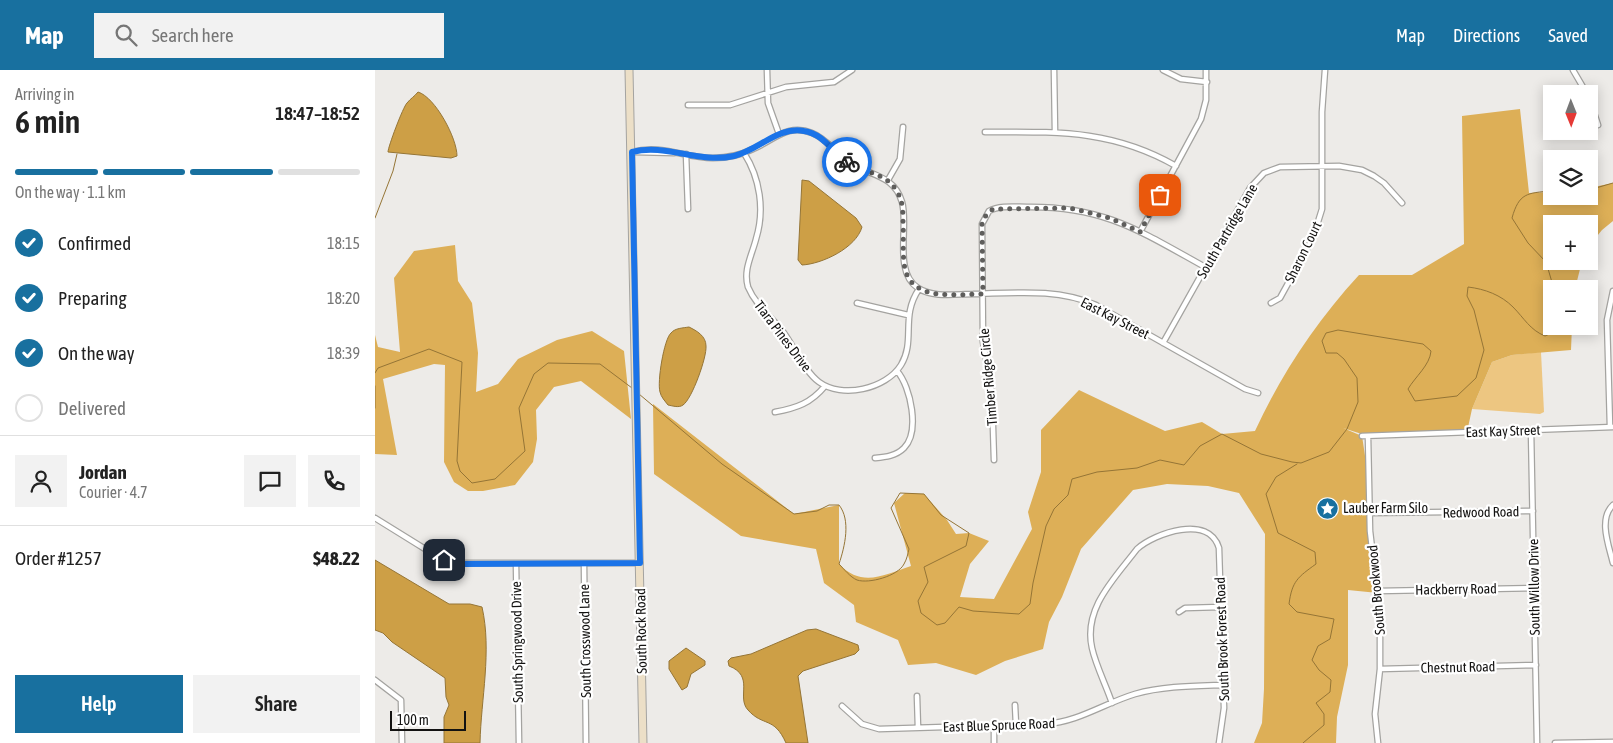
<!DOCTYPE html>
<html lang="en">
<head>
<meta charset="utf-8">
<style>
	body { margin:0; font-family:"Asap Condensed",sans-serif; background:#f2f2f2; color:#222; height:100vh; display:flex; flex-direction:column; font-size:19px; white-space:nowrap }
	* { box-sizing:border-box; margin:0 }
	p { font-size:16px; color:#767676 }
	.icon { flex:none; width:28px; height:28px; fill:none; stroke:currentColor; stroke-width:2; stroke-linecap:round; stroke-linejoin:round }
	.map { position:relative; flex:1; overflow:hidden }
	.details { display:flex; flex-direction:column; background:#fff; width:375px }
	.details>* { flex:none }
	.needle { width:32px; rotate:179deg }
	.fabs { position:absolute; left:1168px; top:15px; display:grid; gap:10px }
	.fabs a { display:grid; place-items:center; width:55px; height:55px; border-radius:0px; background:#fff; box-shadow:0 2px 12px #0003; font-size:25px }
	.scale { position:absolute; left:15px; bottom:12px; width:76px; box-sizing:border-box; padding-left:5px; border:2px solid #131211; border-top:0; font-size:14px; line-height:18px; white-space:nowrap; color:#131211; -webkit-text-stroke:4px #fff; paint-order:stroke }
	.pin { position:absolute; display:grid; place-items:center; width:42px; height:42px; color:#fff; margin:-21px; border-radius:10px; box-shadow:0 2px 8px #0006 }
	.courier { position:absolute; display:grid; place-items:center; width:50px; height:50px; margin:-25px; border:4px solid #1a73e8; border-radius:50%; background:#fff; color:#222; box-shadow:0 1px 6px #0007 }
	.summary em { font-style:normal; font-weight:600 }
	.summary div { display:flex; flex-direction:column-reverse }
	.summary { display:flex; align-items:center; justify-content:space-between; height:85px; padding:0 15px }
	h1 { font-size:32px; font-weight:600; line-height:38px }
	.bar { display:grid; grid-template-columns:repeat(4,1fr); gap:8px 5px; align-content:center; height:60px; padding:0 15px }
	.bar i { height:6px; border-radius:4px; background:#e0e0e0 }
	.bar .current { background:#18709f }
	.bar p { grid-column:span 4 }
	.line { display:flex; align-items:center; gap:12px; padding:0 15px; border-top:1px solid #e0e0e0 }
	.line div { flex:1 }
	.round { display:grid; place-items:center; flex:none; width:52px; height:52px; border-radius:0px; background:#f2f2f2 }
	ol { padding:0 15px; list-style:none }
	li { display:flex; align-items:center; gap:15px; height:55px }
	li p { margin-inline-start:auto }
	li .icon { padding:5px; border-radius:50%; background:#18709f; color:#fff; stroke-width:4 }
	li:last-child { color:#767676 }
	li i { width:28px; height:28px; border:2px solid #e0e0e0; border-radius:50% }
	.cta { display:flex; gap:10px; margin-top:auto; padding:10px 15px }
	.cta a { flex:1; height:58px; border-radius:0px; background:#18709f; color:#fff; font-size:20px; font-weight:600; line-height:58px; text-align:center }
	.cta a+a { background:#f2f2f2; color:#222 }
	header { display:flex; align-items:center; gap:30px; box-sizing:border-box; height:70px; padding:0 25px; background:#18709f; color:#fff }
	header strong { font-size:24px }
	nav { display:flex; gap:28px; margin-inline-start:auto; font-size:18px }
	.search { width:350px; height:45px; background:#f2f2f2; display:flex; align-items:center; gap:12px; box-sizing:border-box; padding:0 18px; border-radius:0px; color:#767676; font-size:19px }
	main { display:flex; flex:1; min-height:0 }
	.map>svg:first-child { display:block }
</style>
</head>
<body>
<header>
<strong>Map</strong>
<div class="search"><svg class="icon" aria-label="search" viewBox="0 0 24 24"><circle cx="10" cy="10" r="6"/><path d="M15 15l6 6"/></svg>Search here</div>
<nav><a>Map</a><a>Directions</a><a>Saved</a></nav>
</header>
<main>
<section class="details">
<div class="summary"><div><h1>6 min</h1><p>Arriving in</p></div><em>18:47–18:52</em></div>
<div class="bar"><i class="current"></i><i class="current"></i><i class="current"></i><i></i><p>On the way · 1.1 km</p></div>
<ol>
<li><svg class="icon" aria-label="check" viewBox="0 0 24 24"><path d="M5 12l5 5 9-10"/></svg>Confirmed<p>18:15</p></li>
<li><svg class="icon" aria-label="check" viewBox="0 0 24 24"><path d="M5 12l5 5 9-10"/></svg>Preparing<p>18:20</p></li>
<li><svg class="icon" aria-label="check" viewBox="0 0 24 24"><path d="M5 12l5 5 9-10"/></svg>On the way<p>18:39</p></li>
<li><i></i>Delivered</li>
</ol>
<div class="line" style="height:90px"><a class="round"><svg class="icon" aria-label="person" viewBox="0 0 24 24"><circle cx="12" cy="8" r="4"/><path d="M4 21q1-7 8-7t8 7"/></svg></a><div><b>Jordan</b><p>Courier · 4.7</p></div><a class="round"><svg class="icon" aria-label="chat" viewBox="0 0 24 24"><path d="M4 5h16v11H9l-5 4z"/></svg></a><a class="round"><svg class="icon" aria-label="phone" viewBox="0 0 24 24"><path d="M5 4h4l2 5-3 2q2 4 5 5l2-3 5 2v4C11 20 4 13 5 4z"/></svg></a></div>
<div class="line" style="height:65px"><div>Order #1257</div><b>$48.22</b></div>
<div class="cta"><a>Help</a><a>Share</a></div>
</section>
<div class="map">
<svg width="1238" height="673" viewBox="0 0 1238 673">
	<rect width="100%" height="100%" fill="#edebe8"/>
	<path fill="#edc681" d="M1166,282L1169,342L1165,344L1097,339L1117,292L1137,285Z"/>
	<path fill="#ddaf57" d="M1145,39L1154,123L1176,122V126H1214V118L1238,113V151L1227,160L1214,176V154H1176V191H1207L1200,219H1176V256H1197L1196,280L1137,285L1117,292L1097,339L1092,362L993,366L968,358L987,366C996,418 996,471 1003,523L973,520V595L962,647L961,673H879L887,653L889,619L890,464L864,423L833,416L792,414L758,420L706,479L687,527L674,552L668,579L630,591L601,605L561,593L533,595L523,570L481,552L479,535L449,513L441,479L366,466L279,404L278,334L419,444L464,435V494C487,518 509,505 536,496L519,433L530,423L549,424L572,450L581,464L594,463L614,471L595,494L585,527L619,529L657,459L653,442L666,402V360L704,320L790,361L827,352L847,364L880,361C907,303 940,253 984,205H1037L1089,174L1087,46Z
		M80,175L83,211L97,233L103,283L101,322L123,314L143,289L182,270L217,261L249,281L256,349L206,311L179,317L161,340L162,369L158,392L140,415L108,421H93L79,412L69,392L70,295L59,294L8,309L22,385L0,384V265L3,277L25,282L19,208L39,181Z"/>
	<path fill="#cd9f46" stroke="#957536" d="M43,22C60,27 82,68 82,86L76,88L13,82C13,77 28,37 32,33C36,28 39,27 43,22Z
		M427,110L434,111L481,148L487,157C481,178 447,194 427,195L423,190Z
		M314,257C322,261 331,266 331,276C332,287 317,329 308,335C304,338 298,336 293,335C290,331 286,327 285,322C282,312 289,269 296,263C300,258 308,258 314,257Z
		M0,490L74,534H95L107,537C117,581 106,629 105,673H69V647L74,635L71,627L70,608L17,572L8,563L0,560Z
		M441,559L483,575L484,580L480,584L428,601L423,606L433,673H411C399,646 388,657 373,640C361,627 380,606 354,596L353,591L356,588L376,584L432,560Z
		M311,578L330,591V595L316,604L312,617L307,620L294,599V591Z"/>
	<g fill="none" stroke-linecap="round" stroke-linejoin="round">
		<path stroke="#957536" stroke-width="1" d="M1214,120L1238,113
			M1176,121C1152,123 1144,123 1137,148L1153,173L1171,192L1179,219
			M0,148L18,101L22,84
			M0,303L3,298L54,279L87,292L82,391L85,401L97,413L120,409L150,381L144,338L159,304L173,293L225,294L257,318
			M0,316V338
			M264,324L347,394L419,444L442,441L454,435H464C476,450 470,476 464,494C469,499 475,507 482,510C494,514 523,506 529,494C532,489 533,483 534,479L516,438L525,423L549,424L566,445L594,463L591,476L549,497L553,512L543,531L546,543L562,555L570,553L584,537L598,541L644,544L655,534L658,513L671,456L679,439L693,425L697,409L722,402L762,398L785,390L809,395L825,376L847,364L886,384L917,392L926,393L954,382L972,359L983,332L982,308L969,289L962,283H951L947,271L951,263L963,260L1048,274L1056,281C1055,295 1040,307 1033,319L1040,331L1082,326L1101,308L1109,280L1099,240L1092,226L1093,217C1110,219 1126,225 1138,237C1149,248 1155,260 1170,266L1179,262L1180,256
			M922,394L901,407L891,424L903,463L940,482L941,494C923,507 917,511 914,534L922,542L959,549L955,569L943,576L937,590L944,600L956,610L955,622L941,633L949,644V655L928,673"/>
		<defs>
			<path id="street" d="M392,0L393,33L404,64
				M679,0L680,62
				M788,0L806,9L832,12
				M1198,0L1212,24
				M1214,27L1223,55
				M313,35H355L411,17L459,12L477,0
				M610,62C681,62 736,59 801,96
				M257,82C287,74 309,88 338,88C352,88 366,85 378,79C399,70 413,53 437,63C455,70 464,89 482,97C501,106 520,108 527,132C534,156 518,202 543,218C558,228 581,224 598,224C640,223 682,218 721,235L870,319L883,323
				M259,82L299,83
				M369,83C385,108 390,140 381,169C377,185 368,200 373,217C380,234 395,246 406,259C418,274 429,301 444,312C467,329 511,319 526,295C541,270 525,247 544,219
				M311,84L313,139
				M513,110L525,89L528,57
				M765,162L826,49L831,30V0
				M482,233L533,245
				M896,233L905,228L938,168L947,139V42L950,0
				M788,273L875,118L889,103L905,97L964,96L987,100L999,106L1009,113L1027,133
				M400,342C422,338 436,333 450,316
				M1235,357L1232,250L1238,221
				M1156,360L1162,673
				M987,366L1238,357
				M993,366L995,461L1005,546V599L1000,644L1003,673
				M500,388C510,387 521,386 529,378C545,362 536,317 522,301
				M619,390L617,325L608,272L607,154L614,141C625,135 640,137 652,137C729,136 765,161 830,197
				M1238,435C1223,449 1234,476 1238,493
				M994,443L1158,441
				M0,448L63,487L78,493H265
				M141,493L144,673
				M209,493L211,673
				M1003,521L1160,518
				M804,542L810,538L846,537
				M1005,599L1161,595
				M0,610L26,630L27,673
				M542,626L543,658
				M737,633C731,615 721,596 717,578C708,538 740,508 762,479C780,463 834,444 844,478L849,638L844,673
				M640,635L641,655
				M467,636L487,654L504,659L671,654C703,652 730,633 760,624C788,616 819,616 849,615
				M619,656V673
				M1180,673L1238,672"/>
			<path id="secondary" d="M254,0L268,673"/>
		</defs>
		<use href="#street" stroke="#a4a3a0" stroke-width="7"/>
		<use href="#secondary" stroke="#a4a3a0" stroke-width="9"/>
		<use href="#street" stroke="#fff" stroke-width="4.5"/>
		<use href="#secondary" stroke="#ecdfc7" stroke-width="7"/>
	</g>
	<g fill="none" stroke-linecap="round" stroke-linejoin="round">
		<path stroke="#5f5e5c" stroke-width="5" stroke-dasharray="0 9" d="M472,92C488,103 510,102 521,120C528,130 528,141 528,153C529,168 527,185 530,199C538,232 582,224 608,224L607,154L611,145L618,139L695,138L735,148L765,162L785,125"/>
		<path stroke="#1a73e8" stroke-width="6" d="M69,490L87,494L265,493L257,82C291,73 324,94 359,86C384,80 403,56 429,61C449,64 457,82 472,92"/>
	</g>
	<defs>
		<symbol id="sight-disc" viewBox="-11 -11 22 22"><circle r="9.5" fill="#18709f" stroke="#fff"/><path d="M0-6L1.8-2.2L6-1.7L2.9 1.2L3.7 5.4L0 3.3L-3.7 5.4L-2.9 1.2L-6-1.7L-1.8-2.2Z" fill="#fff"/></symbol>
	</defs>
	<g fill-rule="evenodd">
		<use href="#sight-disc" x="940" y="426" width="25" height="25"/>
	</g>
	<g text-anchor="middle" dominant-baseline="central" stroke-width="4.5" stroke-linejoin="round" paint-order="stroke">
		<g font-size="14" fill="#131211" stroke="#fff">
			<text transform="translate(852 161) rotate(-60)">South Partridge Lane</text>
			<text transform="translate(928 182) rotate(-64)">Sharon Court</text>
			<text transform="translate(740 248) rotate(27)">East Kay Street</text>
			<text transform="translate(408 266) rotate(53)">Tiara Pines Drive</text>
			<text transform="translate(613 307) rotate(-95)">Timber Ridge Circle</text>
			<text transform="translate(1128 361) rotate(-2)">East Kay Street</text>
			<text transform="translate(1106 442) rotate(-1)">Redwood Road</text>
			<text transform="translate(1159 517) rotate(-91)">South Willow Drive</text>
			<text transform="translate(1081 519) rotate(-1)">Hackberry Road</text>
			<text transform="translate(1001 520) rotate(-95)">South Brookwood</text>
			<text transform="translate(266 561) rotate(-91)">South Rock Road</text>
			<text transform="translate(847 569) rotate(-92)">South Brook Forest Road</text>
			<text transform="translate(210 571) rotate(-91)">South Crosswood Lane</text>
			<text transform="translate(142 572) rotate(-91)">South Springwood Drive</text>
			<text transform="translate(1083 597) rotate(-1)">Chestnut Road</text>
			<text transform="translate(624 655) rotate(-2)">East Blue Spruce Road</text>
		</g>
		<g font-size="14" fill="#131211" stroke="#fff" text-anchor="start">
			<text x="968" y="438">Lauber Farm Silo</text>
		</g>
	</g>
</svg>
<div class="fabs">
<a><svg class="needle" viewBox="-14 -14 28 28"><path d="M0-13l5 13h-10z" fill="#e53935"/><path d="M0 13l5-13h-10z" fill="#767676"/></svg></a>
<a><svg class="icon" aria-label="layers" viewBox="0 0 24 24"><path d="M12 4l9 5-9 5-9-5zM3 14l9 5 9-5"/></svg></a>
<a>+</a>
<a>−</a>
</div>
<div class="scale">100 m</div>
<div class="pin" style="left:785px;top:125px;background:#ea580c"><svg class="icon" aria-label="bag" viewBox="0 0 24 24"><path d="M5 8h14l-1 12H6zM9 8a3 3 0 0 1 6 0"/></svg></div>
<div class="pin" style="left:69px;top:490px;background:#1f2937"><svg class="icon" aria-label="home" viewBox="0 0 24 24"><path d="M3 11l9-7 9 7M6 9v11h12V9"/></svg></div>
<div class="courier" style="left:472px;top:92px"><svg class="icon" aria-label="bike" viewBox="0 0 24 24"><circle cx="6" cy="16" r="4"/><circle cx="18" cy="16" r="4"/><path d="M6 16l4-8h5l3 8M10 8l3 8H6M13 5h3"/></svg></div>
</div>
</main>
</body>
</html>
